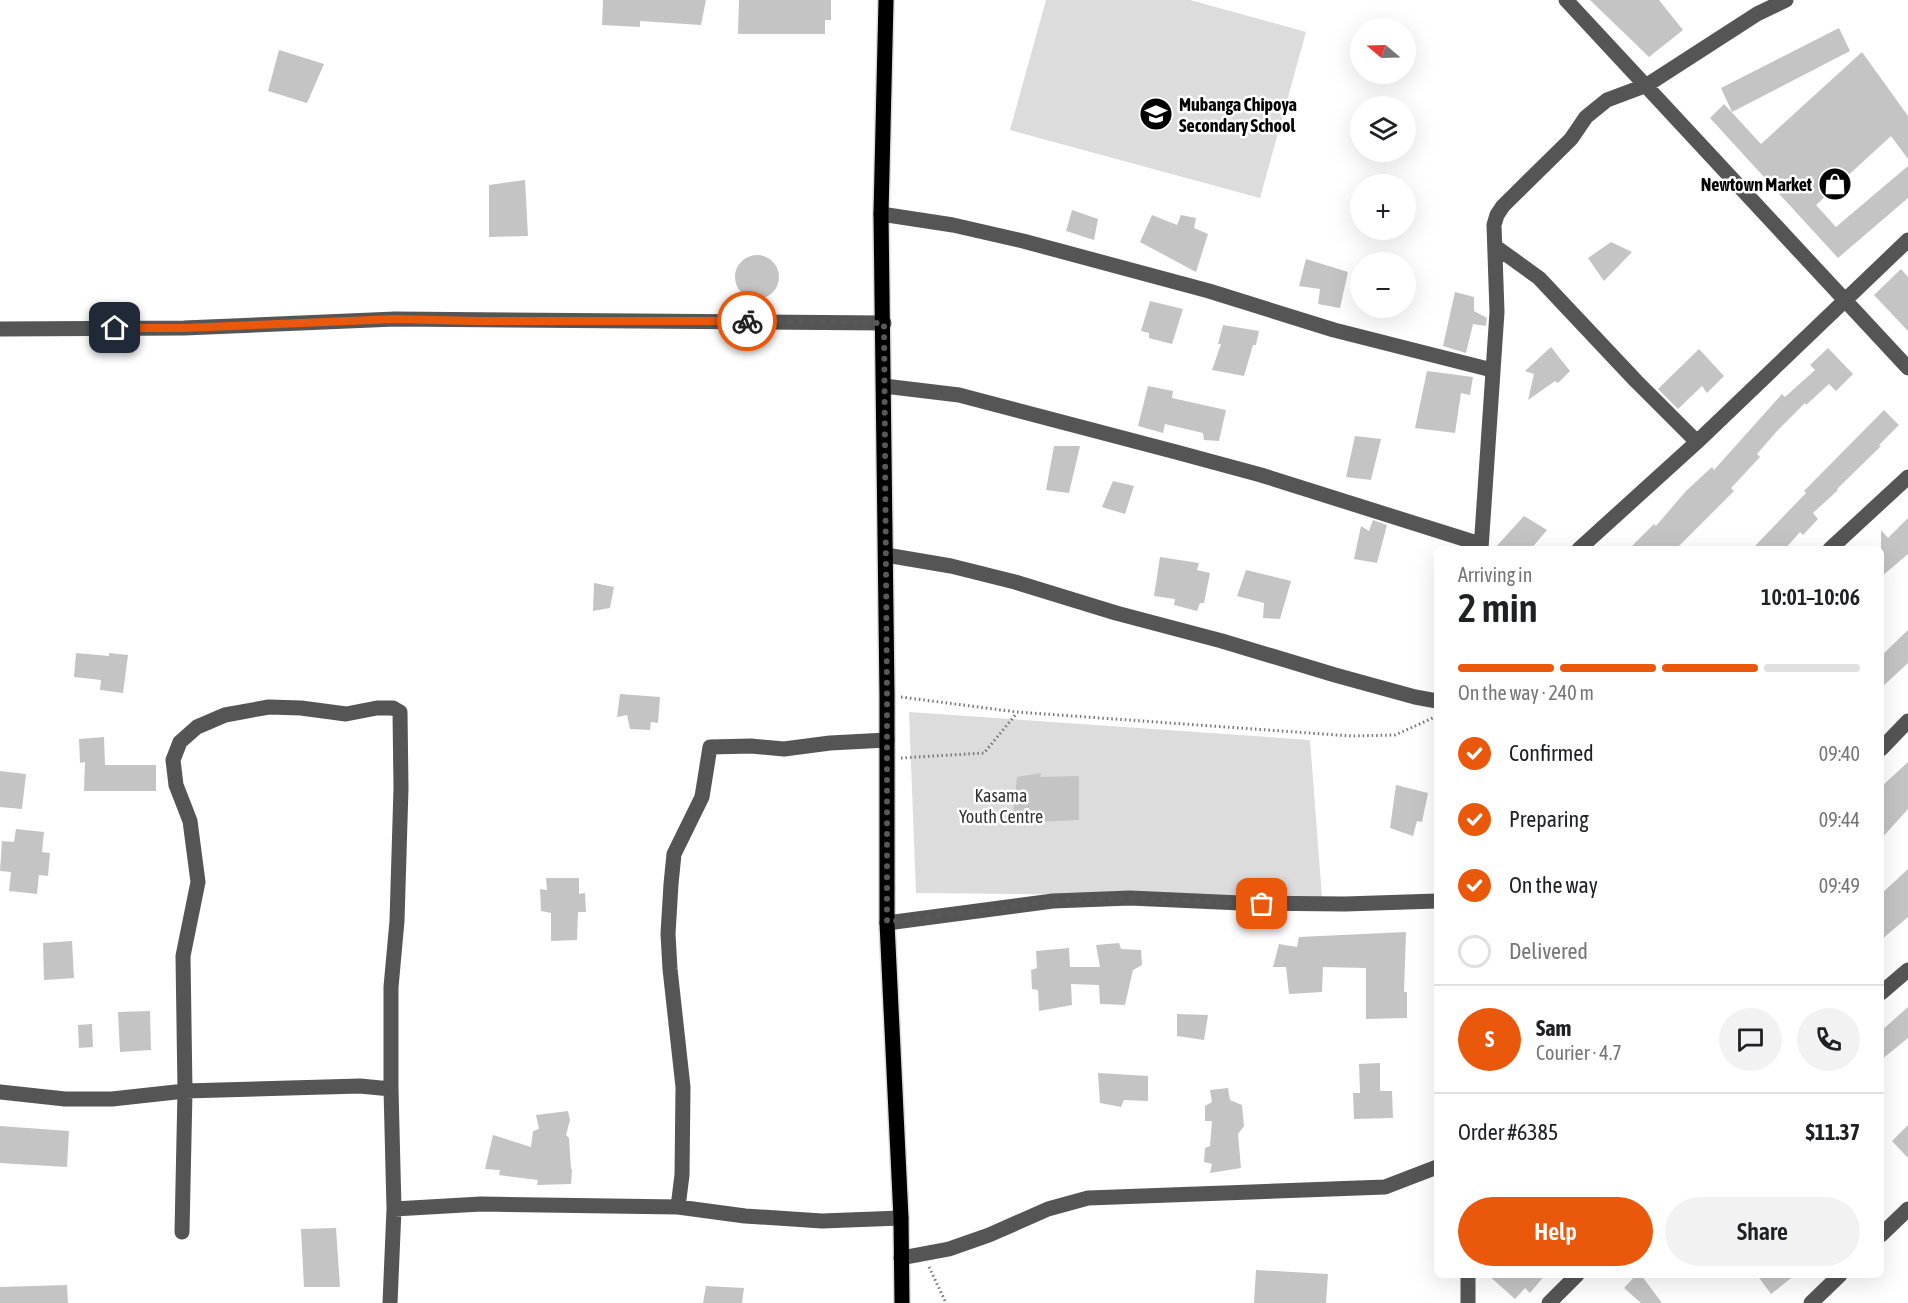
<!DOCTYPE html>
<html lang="en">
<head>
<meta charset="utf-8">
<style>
	body { margin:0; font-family:"Asap Condensed",sans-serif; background:#f2f2f2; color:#202124; height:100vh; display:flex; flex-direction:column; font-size:22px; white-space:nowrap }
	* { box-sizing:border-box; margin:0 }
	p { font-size:20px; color:#757577 }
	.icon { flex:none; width:33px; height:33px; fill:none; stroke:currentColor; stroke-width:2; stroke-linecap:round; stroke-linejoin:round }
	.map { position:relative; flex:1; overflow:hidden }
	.sheet { position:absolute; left:1434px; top:546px; width:450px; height:732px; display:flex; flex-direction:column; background:#fff; border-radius:9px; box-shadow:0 6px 24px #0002 }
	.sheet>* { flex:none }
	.needle { width:39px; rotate:289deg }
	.buttons { position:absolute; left:1350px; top:18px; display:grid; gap:12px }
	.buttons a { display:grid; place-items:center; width:66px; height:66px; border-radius:50%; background:#fff; box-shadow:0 6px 24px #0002; font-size:30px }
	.pin { position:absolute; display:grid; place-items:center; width:51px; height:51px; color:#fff; margin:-26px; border-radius:12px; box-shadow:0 3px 9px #0006 }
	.courier { position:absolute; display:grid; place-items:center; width:60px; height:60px; margin:-30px; border:4px solid #ea580c; border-radius:50%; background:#fff; color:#222; box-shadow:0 2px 8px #0007 }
	.summary em { font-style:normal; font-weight:600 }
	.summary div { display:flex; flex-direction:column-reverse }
	.summary { display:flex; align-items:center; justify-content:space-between; height:102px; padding:0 24px }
	h1 { font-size:39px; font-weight:600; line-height:45px }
	.bar { display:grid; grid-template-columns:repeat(4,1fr); gap:9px 6px; align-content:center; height:72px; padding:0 24px }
	.bar i { height:8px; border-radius:4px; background:#e0e0e0 }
	.bar .on { background:#ea580c }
	.bar p { grid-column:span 4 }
	.line { display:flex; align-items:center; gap:15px; padding:0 24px; border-top:2px solid #e0e0e0 }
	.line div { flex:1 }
	.round { display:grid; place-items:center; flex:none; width:63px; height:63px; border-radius:32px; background:#f2f2f2 }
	ol { padding:0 24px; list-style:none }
	li { display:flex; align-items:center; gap:18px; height:66px }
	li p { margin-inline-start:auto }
	li .icon { padding:6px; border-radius:50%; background:#ea580c; color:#fff; stroke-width:4 }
	li:last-child { color:#757577 }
	li i { width:33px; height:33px; border:3px solid #e0e0e0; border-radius:50% }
	.cta { display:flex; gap:12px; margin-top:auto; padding:12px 24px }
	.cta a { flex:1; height:69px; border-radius:36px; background:#ea580c; color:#fff; font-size:24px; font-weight:600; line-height:69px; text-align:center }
	.cta a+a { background:#f2f2f2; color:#202124 }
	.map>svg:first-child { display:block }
</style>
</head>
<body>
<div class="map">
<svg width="1908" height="1303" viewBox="0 0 1908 1303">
	<rect width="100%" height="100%" fill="#fff"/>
	<path fill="#dcdcdc" d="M1046,0H1190L1306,32L1260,198L1010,130Z
		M909,712L1310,740L1322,897L916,893Z"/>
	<path fill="#c4c4c4" d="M603,0H706L701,25L640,21V27L602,25Z
		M739,0H831V20H825V34H738Z
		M1590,0H1659L1683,30L1649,57Z
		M1839,28L1850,51L1732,112L1721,88Z
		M279,50L324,64L307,103L268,91Z
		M1862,52L1908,116V159L1891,136L1816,205L1836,227L1908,166V198L1838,258L1710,118L1724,104L1761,144Z
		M525,180L528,236L489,237V185Z
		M1072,210L1098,219L1094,240L1066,231Z
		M1152,215L1177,225L1181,215L1196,218L1194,228L1208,234L1196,272L1140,242Z
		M1611,242L1632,252L1604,281L1588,258Z
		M735 277a22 22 0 1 1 44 0a22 22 0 1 1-44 0Z
		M1306,259L1348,272L1340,308L1318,304L1320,289L1299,286Z
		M1901,269L1908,277V331L1874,295Z
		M1455,292L1474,297V311L1487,318L1486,326L1473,324L1466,353L1443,346Z
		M1150,301L1183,309L1172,344L1149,338V333L1141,331Z
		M1223,325L1259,331L1256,345H1253L1244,376L1212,370L1221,344H1218Z
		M1551,347L1570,371L1558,383L1555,381L1528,400L1534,374L1525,371Z
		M1828,348L1853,374L1836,391L1829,384L1806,405L1805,403L1777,431L1757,454L1760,457L1731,488L1734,491L1676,549H1629L1654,524L1656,526L1686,491L1712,467L1714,470L1782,394L1785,397L1815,370L1810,365Z
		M1699,349L1724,376L1707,393L1702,386L1678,409L1658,389Z
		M1427,371L1473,377L1470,395L1461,393L1455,433L1415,428Z
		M1148,386L1173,391L1172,398L1226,410L1219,441L1204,440L1203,433L1165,424L1163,433L1138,426Z
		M1884,410L1899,425L1879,445L1881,446L1837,489L1838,490L1813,513L1818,519L1803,535L1800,532L1785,549H1752L1806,493L1804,491Z
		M1355,436L1381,439L1371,480L1346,477Z
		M1054,446H1080L1069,493L1046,490Z
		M1113,481L1134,486L1125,514L1102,507Z
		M1524,516L1547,530L1531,549H1494Z
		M1908,518V554L1881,577V530L1888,538Z
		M1373,520L1387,525L1377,563L1354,559L1361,526L1369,531Z
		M1160,557L1199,563L1197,570L1210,573L1204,603H1200L1197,611L1174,605L1175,599L1154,596Z
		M1246,570L1291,581L1280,619L1263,618L1264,603L1237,596Z
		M594,583L614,587L610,608L593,611Z
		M1908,630V663L1881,688V656Z
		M76,653L109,656V653L128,655L123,693L100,690L101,680L74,677Z
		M620,694L660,697L658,723L651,722L650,730L630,729L627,715L617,717Z
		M104,737L105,765H156V791H84L85,762L80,763L79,739Z
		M1908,762V809L1881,839V787Z
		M0,771L26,774L22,809L0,807Z
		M1041,773L1040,777L1079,776V820L1012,823L1017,777Z
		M1396,785L1428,793L1422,822L1417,821L1413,836L1390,828Z
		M16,829L44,832L42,852L50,853L48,876L39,875L37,894L9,891L11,872L0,871L2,841L14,842Z
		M1908,869V917L1881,940V894Z
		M546,878H579V894L585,893L586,912H578L577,940L551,941V913L541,911L540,889L547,890Z
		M1406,932L1404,992H1407V1018L1366,1019V968L1323,967L1322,992L1289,994L1286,967H1273L1279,944L1297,947L1299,937Z
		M72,941L74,978L44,980L43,943Z
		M1119,943L1121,949L1141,950L1142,965L1133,970L1125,1005L1100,1004L1099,985L1071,984L1072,1005L1039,1011L1038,990L1032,989L1031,970L1037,968L1036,951L1069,948L1070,967H1100L1096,945Z
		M1908,1007V1038L1881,1060V1031Z
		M150,1011L151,1050L120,1052L118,1012Z
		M1177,1014L1208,1015L1204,1040L1177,1036Z
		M92,1024L93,1047L79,1048L78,1025Z
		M1380,1063V1091H1392L1393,1118L1354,1119L1353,1093H1360L1359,1064Z
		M1098,1073L1148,1076V1101L1124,1100L1121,1107L1100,1103Z
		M1228,1088L1230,1100L1242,1105L1244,1126L1238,1134L1241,1168L1210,1173L1212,1164L1204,1162L1205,1148L1210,1146L1212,1121H1205V1106L1212,1102L1210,1090Z
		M568,1111L570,1120L566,1135L569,1138L571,1169L572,1170L571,1184L537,1185L538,1180L499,1175L500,1170L485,1169L493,1135L531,1147L533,1131L539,1129L536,1115Z
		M1908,1125V1158L1892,1141Z
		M0,1126L69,1131L67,1167L0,1163Z
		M336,1228L340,1287H304L301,1229Z
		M1256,1270L1328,1274L1326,1303H1254Z
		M1488,1275H1545L1530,1293L1525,1288L1515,1299Z
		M1636,1275H1641L1662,1303H1641L1624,1288Z
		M1757,1275H1795L1771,1294Z
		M67,1285L68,1303H0V1287Z
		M706,1286L744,1288L742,1303H703Z"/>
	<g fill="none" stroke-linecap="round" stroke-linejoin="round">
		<defs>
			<path id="major" d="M886,0L881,214L887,695V923L901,1218L902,1303"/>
		</defs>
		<use href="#major" stroke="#dbdbdb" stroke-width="18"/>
		<path stroke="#777" stroke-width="3" stroke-dasharray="1.5 3" stroke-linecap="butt" d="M901,697L1017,712L1351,736L1395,735L1435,717
			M901,758L984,753L1017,713
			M929,1267L946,1303"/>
		<path stroke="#555" stroke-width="15" d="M1566,0L1908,368
			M881,214L953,225L1023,241L1209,291L1334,330L1492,370
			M1496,247L1539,278L1636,381L1697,442
			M0,329L184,328L395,319L884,323
			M884,386L959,395L1176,452L1261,475L1480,544
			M1481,549L1497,312L1494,225L1497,215L1503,206L1571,139L1586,117L1607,100L1647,85L1757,14L1786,0
			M1579,549L1697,442L1908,240
			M1830,549L1908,477
			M886,555L951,566L1015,582L1116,613L1222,641L1335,675L1415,697L1437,701
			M1881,749L1908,721
			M887,923L1053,901L1130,898L1241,903L1345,904L1437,901
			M1881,993L1908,970
			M0,1092L65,1099H112L185,1091L360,1086L391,1089L394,1209L481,1204L678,1207L745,1216L822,1221L901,1218
			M678,1207L682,1175L683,1087L670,969L668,934L671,884L674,854L702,797L710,747L751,746L784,749L830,743L887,740
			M182,1232L185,1091L183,956L198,882L190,821L176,785L173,760L180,742L197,727L225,715L269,707L301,708L346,714L377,708H393L400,712L401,788L397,921L391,987V1089
			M1881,1235L1908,1209
			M901,1258L949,1249L989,1235L1048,1209L1088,1198L1385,1187L1437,1167
			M390,1303L394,1209
			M1468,1303V1275
			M1549,1303L1577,1275
			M1811,1303L1840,1275"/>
		<use href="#major" stroke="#000" stroke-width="15"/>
	</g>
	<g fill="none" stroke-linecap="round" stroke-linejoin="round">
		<path stroke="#595959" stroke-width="6" stroke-dasharray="0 10.8" d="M747,321L884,323L887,695V922L1053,901L1130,898L1262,904"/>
		<path stroke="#ea580c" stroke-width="8" d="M115,328H184L395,319L478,321H747"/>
	</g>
	<defs>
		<symbol id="school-disc" viewBox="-11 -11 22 22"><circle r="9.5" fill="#000" stroke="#fff"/><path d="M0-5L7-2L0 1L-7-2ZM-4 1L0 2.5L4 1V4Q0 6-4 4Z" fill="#fff"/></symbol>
		<symbol id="shop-disc" viewBox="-11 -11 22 22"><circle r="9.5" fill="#000" stroke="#fff"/><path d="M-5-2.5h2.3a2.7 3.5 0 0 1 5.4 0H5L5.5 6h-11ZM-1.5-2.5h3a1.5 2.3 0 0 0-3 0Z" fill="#fff"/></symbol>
	</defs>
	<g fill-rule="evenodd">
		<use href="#school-disc" x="1137" y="95" width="38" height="38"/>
		<use href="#shop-disc" x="1816" y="165" width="38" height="38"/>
	</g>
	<g text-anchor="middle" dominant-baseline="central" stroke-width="5" stroke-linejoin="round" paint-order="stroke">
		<g font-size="18" font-weight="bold" fill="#000" stroke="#fff" text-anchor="start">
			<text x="1179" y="104">Mubanga Chipoya<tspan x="1179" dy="21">Secondary School</tspan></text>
			<text x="1812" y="184" text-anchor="end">Newtown Market</text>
		</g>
		<g font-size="18" fill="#333" stroke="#fff">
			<text x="1001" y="795">Kasama<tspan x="1001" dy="21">Youth Centre</tspan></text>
		</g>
	</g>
</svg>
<div class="buttons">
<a><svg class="needle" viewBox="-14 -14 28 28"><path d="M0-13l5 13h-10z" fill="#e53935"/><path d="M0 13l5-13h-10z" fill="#757577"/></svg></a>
<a><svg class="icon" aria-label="layers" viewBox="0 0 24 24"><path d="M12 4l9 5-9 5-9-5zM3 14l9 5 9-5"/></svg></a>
<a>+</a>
<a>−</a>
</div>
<div class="pin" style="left:1262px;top:904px;background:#ea580c"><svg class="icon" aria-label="bag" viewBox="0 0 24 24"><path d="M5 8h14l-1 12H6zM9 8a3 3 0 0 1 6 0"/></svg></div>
<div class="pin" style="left:115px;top:328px;background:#1f2937"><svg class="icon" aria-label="home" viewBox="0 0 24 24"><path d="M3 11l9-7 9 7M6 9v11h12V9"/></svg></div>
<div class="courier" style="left:747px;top:321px"><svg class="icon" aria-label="bike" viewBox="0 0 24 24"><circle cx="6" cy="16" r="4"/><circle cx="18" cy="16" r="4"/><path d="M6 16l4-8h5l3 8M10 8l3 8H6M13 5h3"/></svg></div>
<section class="sheet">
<div class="summary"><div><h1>2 min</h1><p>Arriving in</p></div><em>10:01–10:06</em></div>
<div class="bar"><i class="on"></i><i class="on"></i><i class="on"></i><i></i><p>On the way · 240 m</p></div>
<ol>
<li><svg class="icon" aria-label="check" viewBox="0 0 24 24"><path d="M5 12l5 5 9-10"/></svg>Confirmed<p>09:40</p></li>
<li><svg class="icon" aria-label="check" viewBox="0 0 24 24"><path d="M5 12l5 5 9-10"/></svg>Preparing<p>09:44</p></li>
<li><svg class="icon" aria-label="check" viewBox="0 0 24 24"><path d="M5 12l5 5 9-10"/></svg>On the way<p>09:49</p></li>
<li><i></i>Delivered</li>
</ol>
<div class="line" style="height:108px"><b class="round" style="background:#ea580c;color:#fff">S</b><div><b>Sam</b><p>Courier · 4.7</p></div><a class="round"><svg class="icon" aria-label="chat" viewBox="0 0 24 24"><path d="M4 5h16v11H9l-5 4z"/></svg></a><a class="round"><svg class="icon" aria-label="phone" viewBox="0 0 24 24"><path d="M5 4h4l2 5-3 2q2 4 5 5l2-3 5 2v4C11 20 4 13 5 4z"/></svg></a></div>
<div class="line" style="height:78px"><div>Order #6385</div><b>$11.37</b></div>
<div class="cta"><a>Help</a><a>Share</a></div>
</section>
</div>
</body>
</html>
